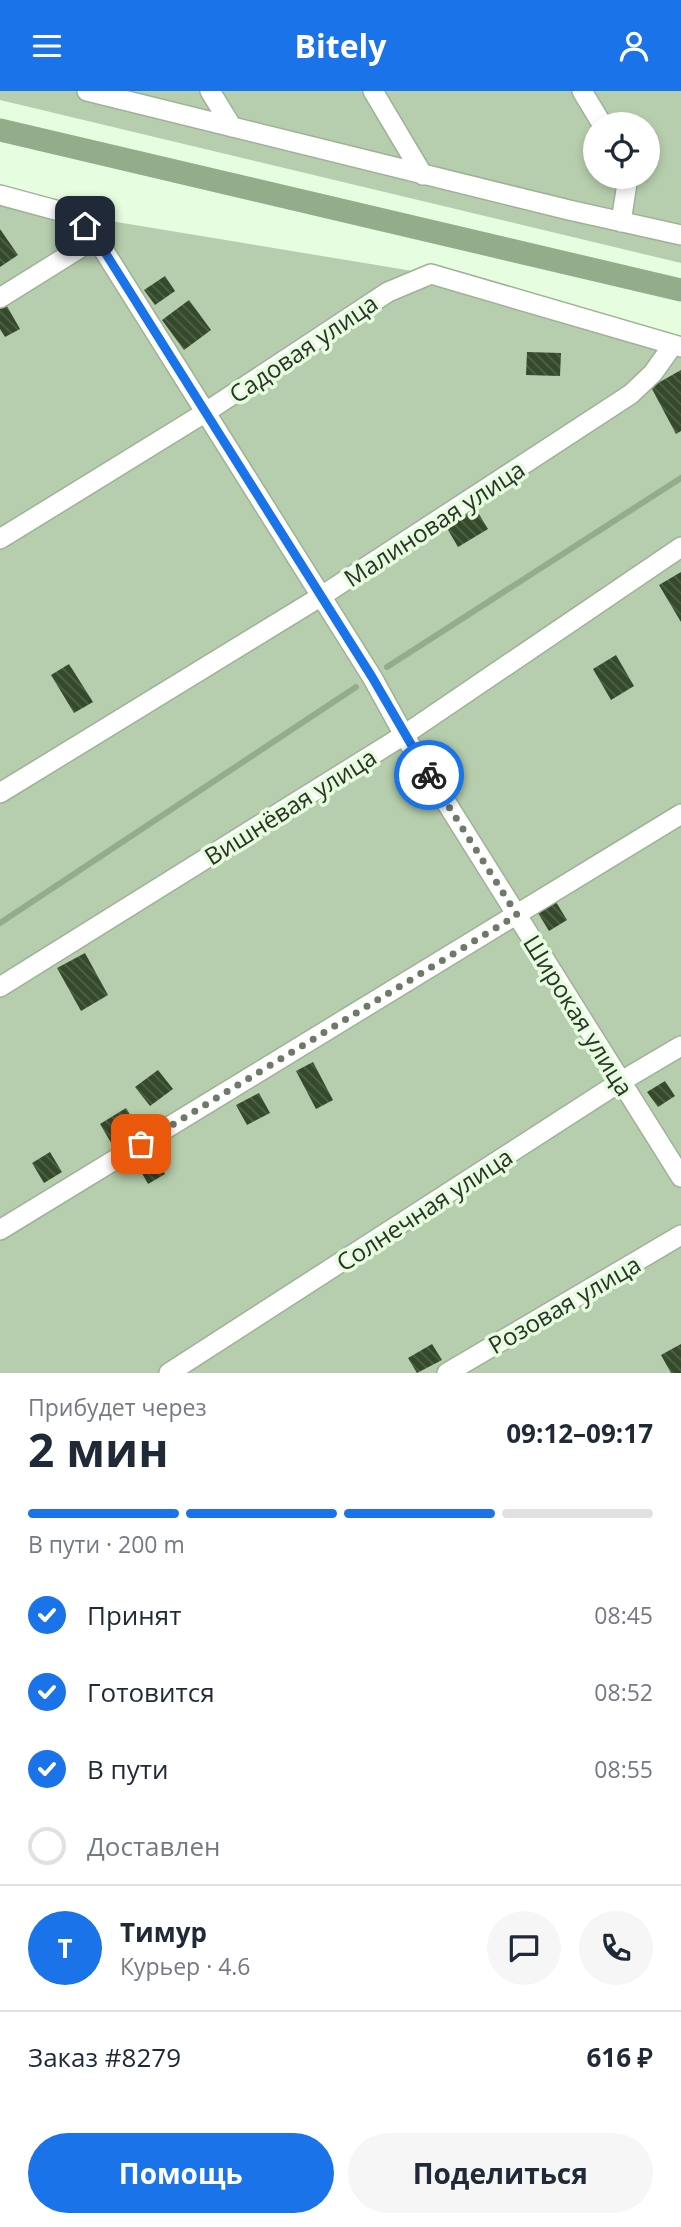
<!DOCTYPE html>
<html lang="ru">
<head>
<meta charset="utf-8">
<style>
	body { margin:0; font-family:"Open Sans",sans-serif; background:#f6f6f7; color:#1f2937; height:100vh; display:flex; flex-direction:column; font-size:26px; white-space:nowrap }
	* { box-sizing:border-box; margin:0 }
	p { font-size:23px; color:#747a83 }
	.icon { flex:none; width:38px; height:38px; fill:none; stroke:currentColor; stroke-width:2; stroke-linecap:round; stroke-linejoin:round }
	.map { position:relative; height:1282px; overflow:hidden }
	.drawer { display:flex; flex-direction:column; background:#fff; flex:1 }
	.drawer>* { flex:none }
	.controls { position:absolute; left:583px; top:21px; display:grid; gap:14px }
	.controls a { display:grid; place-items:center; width:77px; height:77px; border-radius:50%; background:#fff; box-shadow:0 4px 10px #0003; font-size:35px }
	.pin { position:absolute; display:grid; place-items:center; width:60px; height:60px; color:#fff; margin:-30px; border-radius:14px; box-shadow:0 4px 10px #0006 }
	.courier { position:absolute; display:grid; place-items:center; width:70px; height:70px; margin:-35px; border:5px solid #1a73e8; border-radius:50%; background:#fff; color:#222; box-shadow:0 2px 9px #0007 }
	.overview em { font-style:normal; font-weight:700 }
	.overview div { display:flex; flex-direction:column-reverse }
	.overview { display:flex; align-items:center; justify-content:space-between; height:119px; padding:0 28px }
	h1 { font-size:46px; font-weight:700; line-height:52px }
	.bar { display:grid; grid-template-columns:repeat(4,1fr); gap:10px 7px; align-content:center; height:84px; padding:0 28px }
	.bar i { height:9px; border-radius:5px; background:#e0e1e3 }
	.bar .active { background:#1a73e8 }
	.bar p { grid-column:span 4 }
	.line { display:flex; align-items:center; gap:18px; padding:0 28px; border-top:2px solid #e0e1e3 }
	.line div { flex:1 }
	.round { display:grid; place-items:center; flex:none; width:74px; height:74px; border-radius:37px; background:#f6f6f7 }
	ol { padding:0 28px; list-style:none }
	li { display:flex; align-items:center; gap:21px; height:77px }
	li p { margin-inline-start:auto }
	li .icon { padding:7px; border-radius:50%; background:#1a73e8; color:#fff; stroke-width:4 }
	li:last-child { color:#747a83 }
	li i { width:38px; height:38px; border:4px solid #e0e1e3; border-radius:50% }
	.primary-button { display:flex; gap:14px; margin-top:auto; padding:14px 28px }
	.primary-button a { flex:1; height:80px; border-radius:42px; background:#1a73e8; color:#fff; font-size:28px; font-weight:700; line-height:80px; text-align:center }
	.primary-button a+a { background:#f6f6f7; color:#1f2937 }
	header { display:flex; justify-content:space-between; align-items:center; height:91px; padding:0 28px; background:#1a73e8; color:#fff; font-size:32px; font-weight:700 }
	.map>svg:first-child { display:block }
</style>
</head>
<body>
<header><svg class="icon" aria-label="menu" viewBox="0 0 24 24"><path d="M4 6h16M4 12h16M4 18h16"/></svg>Bitely<svg class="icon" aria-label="person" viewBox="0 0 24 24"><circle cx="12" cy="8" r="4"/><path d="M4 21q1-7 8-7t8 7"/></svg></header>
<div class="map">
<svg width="681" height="1282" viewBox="0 0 681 1282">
	<defs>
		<pattern id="building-back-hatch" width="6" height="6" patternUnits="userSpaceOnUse" patternTransform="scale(1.75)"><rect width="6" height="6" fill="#344a2b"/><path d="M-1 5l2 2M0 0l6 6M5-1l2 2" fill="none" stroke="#506248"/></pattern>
	</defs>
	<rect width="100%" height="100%" fill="#e7fddf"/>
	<path fill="#b6cead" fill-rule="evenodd" d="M0,0H681V172L0,9ZM595,33H648V86H595Z
		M0,104L74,124L431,183L681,256V1282H0Z"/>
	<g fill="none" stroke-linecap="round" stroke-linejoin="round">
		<path stroke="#93ac89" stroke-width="6" d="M387,576L681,387
			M0,832L356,596"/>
		<path stroke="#93ac89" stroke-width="23" d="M0,39L681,199"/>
	</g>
	<path fill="url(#building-back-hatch)" d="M0,138L18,164L0,176Z
		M165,185L175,200L155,214L144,199Z
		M189,209L211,239L184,259L162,229Z
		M4,210L20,238L5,246L0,238V212Z
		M527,261L561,262L560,285L526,284Z
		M681,279V340L676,343L651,296Z
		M474,415L488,438L458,456L444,432Z
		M681,481V531L659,494Z
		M616,564L634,595L611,609L593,578Z
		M69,573L93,611L74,622L51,584Z
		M556,811L567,829L549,840L538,822Z
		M85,862L108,904L81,920L57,877Z
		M313,971L333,1009L316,1018L296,980Z
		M158,979L173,998L150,1015L135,996Z
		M665,990L675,1005L658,1016L647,1001Z
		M259,1002L270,1022L247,1034L236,1014Z
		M126,1017L139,1038L113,1055L100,1033Z
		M50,1061L62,1081L44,1092L32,1072Z
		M155,1066L165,1083L148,1093L138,1075Z
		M432,1253L442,1269L417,1282L408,1267Z
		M681,1253V1282H671L661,1264Z"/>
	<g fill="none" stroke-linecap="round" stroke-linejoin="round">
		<defs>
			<path id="minor" d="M87,0L569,119L681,144
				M210,0L232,36
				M373,0L423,84
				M582,0L602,33
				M0,104L74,124L96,147L372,586L404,644L681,1086
				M621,131L628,86
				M0,207L96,147
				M0,448L206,321L388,201L431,183L681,256
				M0,702L320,506L631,303L653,282L673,254
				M0,896L404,644L681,456
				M0,1139L681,723
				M169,1282L620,991L681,955
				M447,1282L681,1144"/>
		</defs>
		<use href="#minor" stroke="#9eb296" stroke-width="22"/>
		<use href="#minor" stroke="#fff" stroke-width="19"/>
	</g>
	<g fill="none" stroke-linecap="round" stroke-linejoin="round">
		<path stroke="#6d7a68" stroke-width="7" stroke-dasharray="0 12.6" d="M141,1053L517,824L429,684"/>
		<path stroke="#1a73e8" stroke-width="9" d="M85,135L96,147L372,586L429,684"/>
	</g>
	<g text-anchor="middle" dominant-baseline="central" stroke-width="7" stroke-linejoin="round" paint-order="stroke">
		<g font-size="24" fill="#2b3328" stroke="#e7fddf">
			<text transform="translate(303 257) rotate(-34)">Садовая улица</text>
			<text transform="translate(434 432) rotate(-33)">Малиновая улица</text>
			<text transform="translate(290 715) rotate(-32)">Вишнёвая улица</text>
			<text transform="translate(579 924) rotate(58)">Широкая улица</text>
			<text transform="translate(424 1118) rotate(-33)">Солнечная улица</text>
			<text transform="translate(564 1213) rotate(-30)">Розовая улица</text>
		</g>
	</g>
</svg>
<div class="controls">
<a><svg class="icon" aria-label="locate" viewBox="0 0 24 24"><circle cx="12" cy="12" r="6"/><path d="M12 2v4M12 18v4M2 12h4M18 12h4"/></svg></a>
</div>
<div class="pin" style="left:141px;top:1053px;background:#ea580c"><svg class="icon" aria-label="bag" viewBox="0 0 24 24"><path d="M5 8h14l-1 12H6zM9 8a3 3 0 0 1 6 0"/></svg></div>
<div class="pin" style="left:85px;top:135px;background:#1f2937"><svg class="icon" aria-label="home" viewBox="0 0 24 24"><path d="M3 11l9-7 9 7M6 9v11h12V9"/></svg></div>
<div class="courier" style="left:429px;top:684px"><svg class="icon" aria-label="bike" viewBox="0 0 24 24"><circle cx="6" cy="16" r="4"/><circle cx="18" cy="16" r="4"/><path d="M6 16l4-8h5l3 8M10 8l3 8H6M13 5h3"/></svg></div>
</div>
<section class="drawer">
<div class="overview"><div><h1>2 мин</h1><p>Прибудет через</p></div><em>09:12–09:17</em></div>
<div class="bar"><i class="active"></i><i class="active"></i><i class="active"></i><i></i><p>В пути · 200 m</p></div>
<ol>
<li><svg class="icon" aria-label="check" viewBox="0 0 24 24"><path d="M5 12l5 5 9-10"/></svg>Принят<p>08:45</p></li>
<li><svg class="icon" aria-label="check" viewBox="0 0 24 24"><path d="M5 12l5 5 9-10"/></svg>Готовится<p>08:52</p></li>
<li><svg class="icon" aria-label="check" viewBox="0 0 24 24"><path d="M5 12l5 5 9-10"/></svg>В пути<p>08:55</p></li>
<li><i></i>Доставлен</li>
</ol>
<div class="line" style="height:126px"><b class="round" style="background:#1a73e8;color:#fff">Т</b><div><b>Тимур</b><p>Курьер · 4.6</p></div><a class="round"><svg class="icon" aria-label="chat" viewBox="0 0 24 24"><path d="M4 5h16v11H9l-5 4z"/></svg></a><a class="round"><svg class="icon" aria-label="phone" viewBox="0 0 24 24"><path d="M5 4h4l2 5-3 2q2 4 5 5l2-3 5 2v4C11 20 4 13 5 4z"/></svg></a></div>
<div class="line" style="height:91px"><div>Заказ #8279</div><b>616 ₽</b></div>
<div class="primary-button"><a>Помощь</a><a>Поделиться</a></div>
</section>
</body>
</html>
